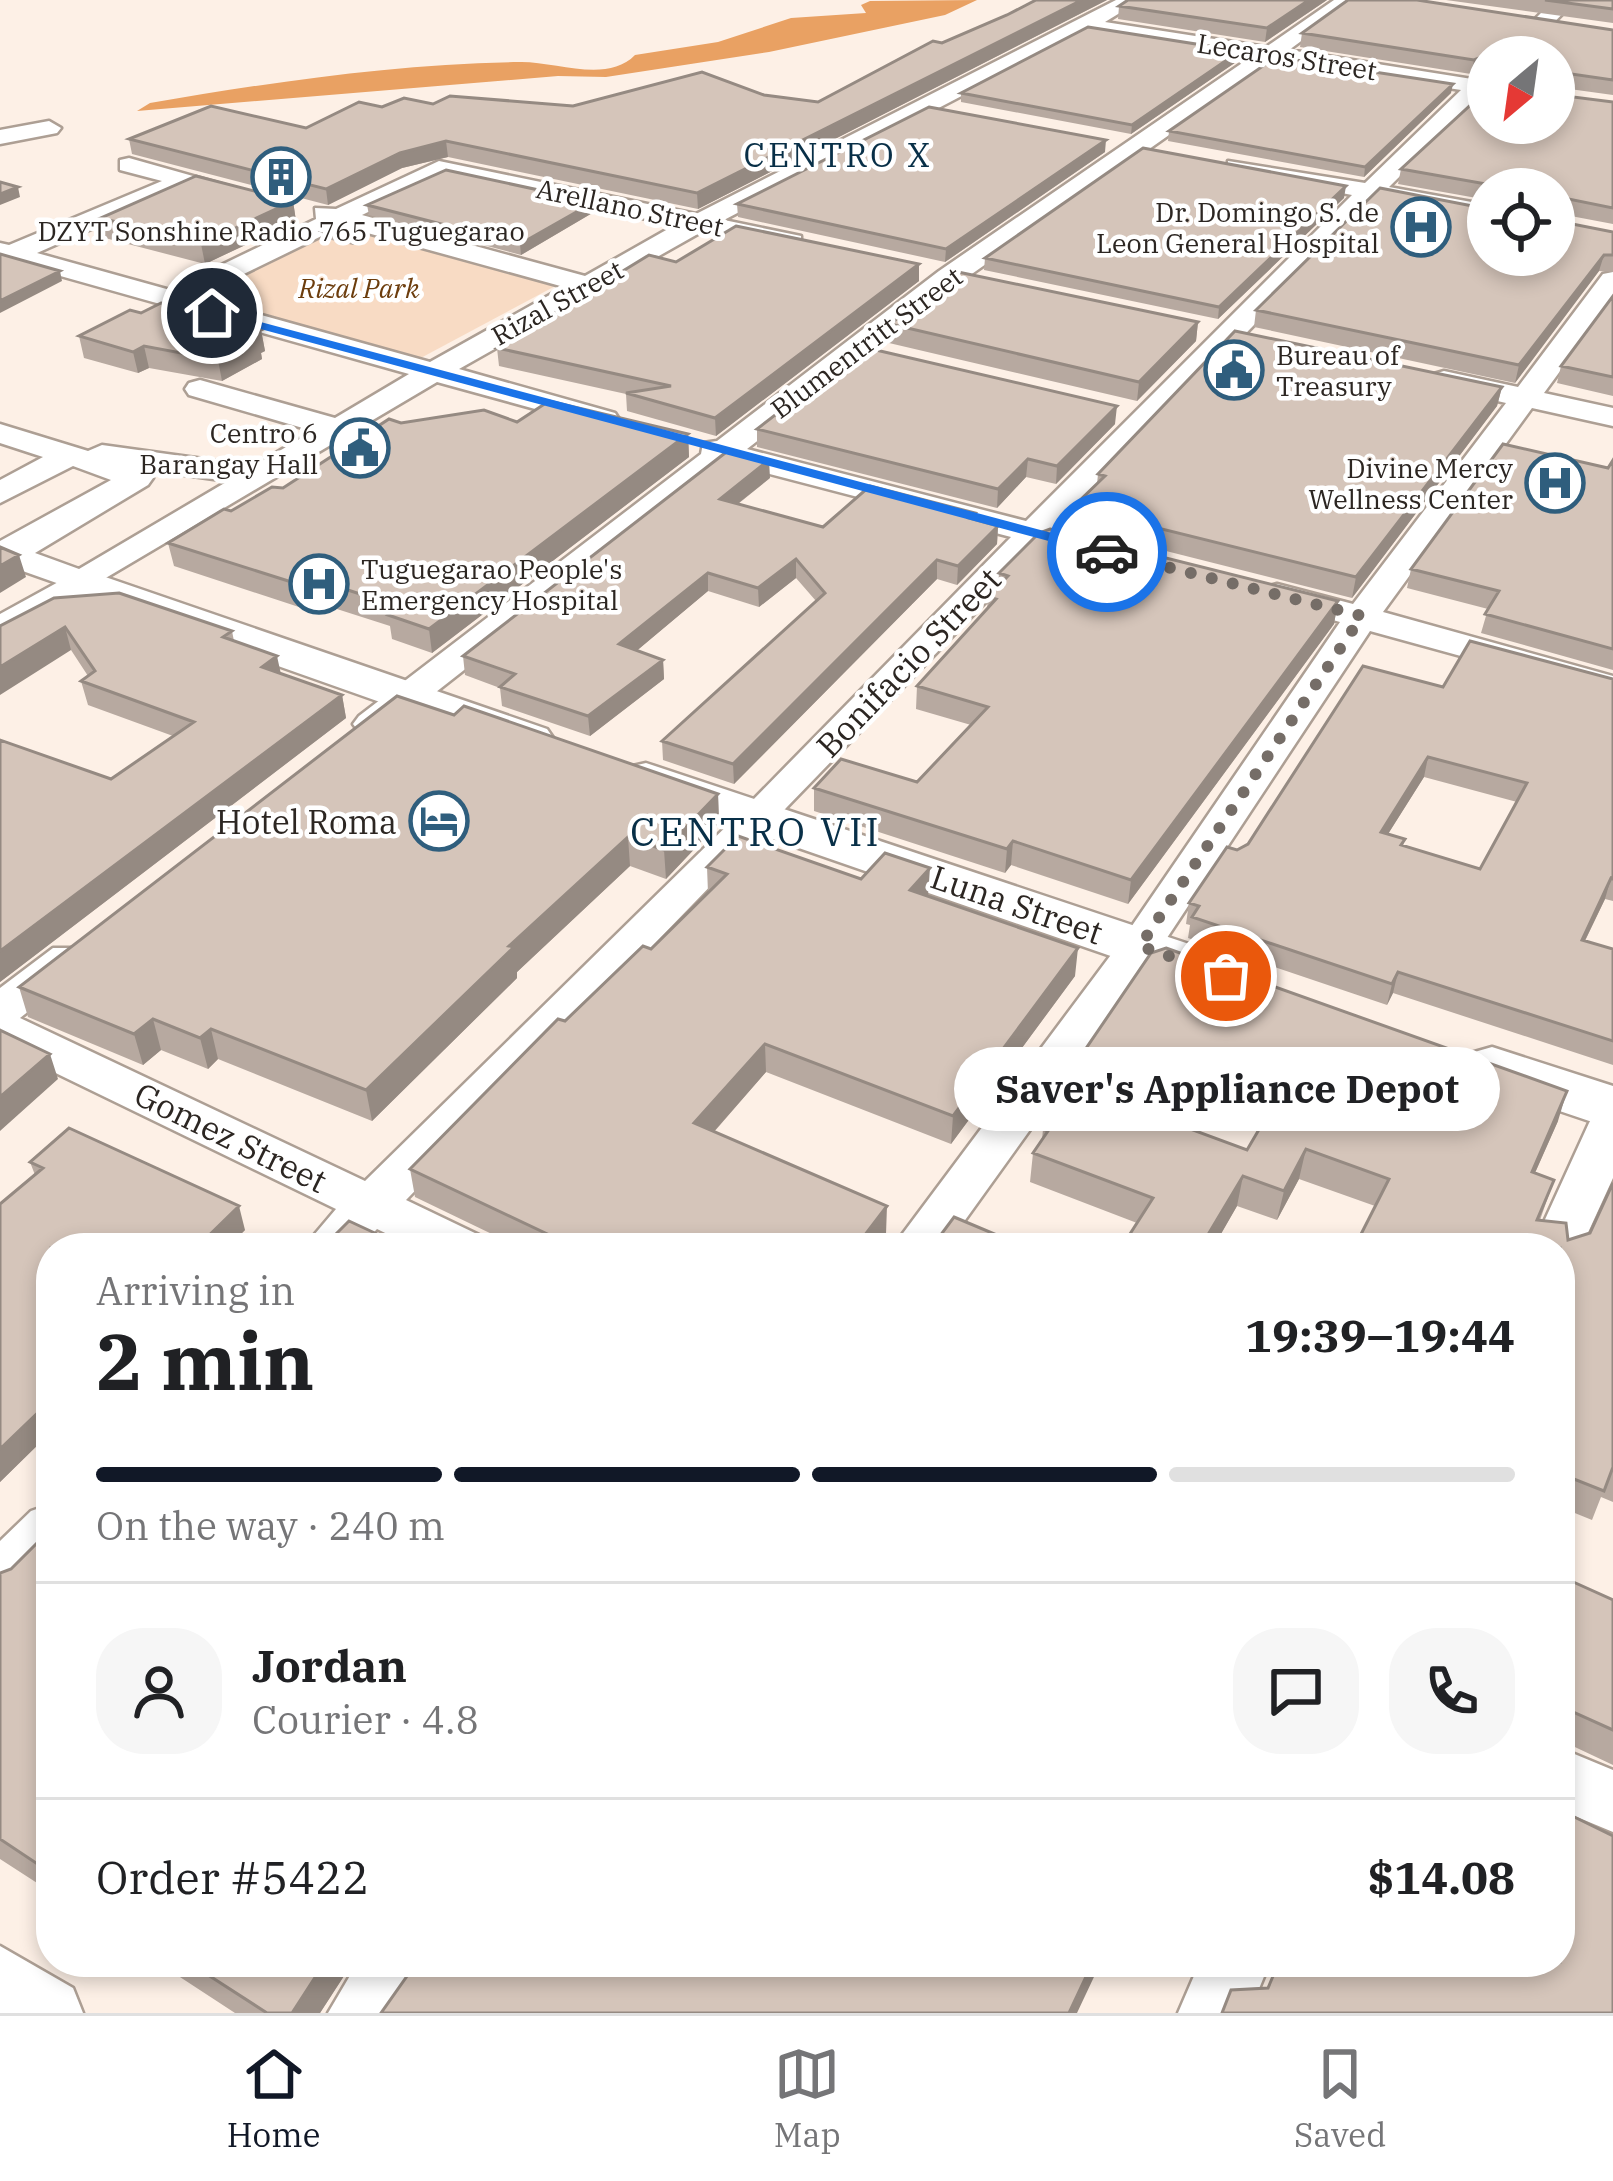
<!DOCTYPE html>
<html lang="en">
<head>
<meta charset="utf-8">
<style>
	body { margin:0; font-family:"IBM Plex Serif",serif; background:#f6f6f6; color:#202124; height:100vh; display:flex; flex-direction:column; font-size:45px; white-space:nowrap }
	* { box-sizing:border-box; margin:0 }
	p { font-size:39px; color:#757577 }
	.icon { flex:none; width:66px; height:66px; fill:none; stroke:currentColor; stroke-width:2; stroke-linecap:round; stroke-linejoin:round }
	.map { position:relative; flex:1; overflow:hidden }
	.details { position:absolute; left:36px; top:1233px; width:1539px; height:744px; display:flex; flex-direction:column; background:#fff; border-radius:48px; box-shadow:0 6px 18px #0003 }
	.details>* { flex:none }
	.needle { width:78px; rotate:209deg }
	.fabs { position:absolute; left:1467px; top:36px; display:grid; gap:24px }
	.fabs a { display:grid; place-items:center; width:108px; height:108px; border-radius:50%; background:#fff; box-shadow:0 6px 18px #0003; font-size:60px }
	.pin { position:absolute; display:grid; place-items:center; width:102px; height:102px; color:#fff; margin:-51px; border:6px solid #fff; border-radius:50%; box-shadow:0 3px 12px #0007 }
	.courier { position:absolute; display:grid; place-items:center; width:120px; height:120px; margin:-60px; border:9px solid #1a73e8; border-radius:50%; background:#fff; color:#222; box-shadow:0 3px 15px #0007 }
	.bubble { position:absolute; height:84px; border-radius:42px; background:#fff; box-shadow:0 6px 18px #0003; font-size:39px; font-weight:700; line-height:84px; text-align:center }
	.summary em { font-style:normal; font-weight:700 }
	.summary div { display:flex; flex-direction:column-reverse }
	.summary { display:flex; align-items:center; justify-content:space-between; height:204px; padding:0 60px }
	h1 { font-size:78px; font-weight:700; line-height:90px }
	.bar { display:grid; grid-template-columns:repeat(4,1fr); gap:18px 12px; align-content:center; height:144px; padding:0 60px }
	.bar i { height:15px; border-radius:9px; background:#e0e0e0 }
	.bar .selected { background:#111827 }
	.bar p { grid-column:span 4 }
	.line { display:flex; align-items:center; gap:30px; padding:0 60px; border-top:3px solid #e0e0e0 }
	.line div { flex:1 }
	.round { display:grid; place-items:center; flex:none; width:126px; height:126px; border-radius:48px; background:#f6f6f6 }
	.tab-bar { display:flex; justify-content:space-around; align-items:center; height:168px; border-top:3px solid #e0e0e0; background:#fff; font-size:33px; color:#757577 }
	.tab-bar a { display:grid; justify-items:center; gap:6px }
	.tab-bar .selected { color:#111827 }
	.map>svg:first-child { display:block }
</style>
</head>
<body>
<div class="map">
<svg width="1613" height="2013" viewBox="0 0 1613 2013">
	<rect width="100%" height="100%" fill="#fdf0e6"/>
	<path fill="#f8dbc4" d="M345,225L561,283L417,360L192,301Z"/>
	<path fill="#e9a163" d="M977,0L945,15L769,52L606,77L558,76L137,111L150,103C272,82 395,64 519,62C555,61 607,84 635,55L718,42L791,18L866,13L861,5L870,1Z"/>
	<g fill="none" stroke-linecap="round" stroke-linejoin="round">
		<defs>
			<path id="minor" d="M1116,0H1141L1105,22L1266,47L1334,0H1357L1289,50L1472,79L1488,69V95L1483,94L1389,187L1488,205V221L1376,200L1056,528L1109,542L1114,549L1109,556L1097,559L1041,545L406,1200L479,1235L486,1248H416L377,1229L359,1248H303L336,1209L0,1046V988L53,948H83L90,958L83,968L20,1018L365,1181L746,807L1011,537L728,463L385,732H359L353,724L359,716L701,454L703,443L717,441L939,271L1251,57L1086,31L724,220L801,236V248L703,231L459,369L615,413L619,419L615,425L604,428L437,382L82,592L0,563V541L111,480L73,466L0,503V480L43,457L0,443V424L88,451L102,445L254,466L313,431L189,395L185,389L189,383L200,380L335,418L409,374L0,259V243L9,245L162,181L120,170V160L129,158L260,195L248,202L177,184L175,192L37,253L170,290L316,219L315,208L336,209L439,161L696,214ZM1274,61L1461,90L1365,183L1228,161V171L1352,195L1026,521L747,449L959,283ZM442,176L675,225L585,276L362,215ZM342,226L564,287L430,362L197,297ZM142,469L228,481L79,569L35,553L148,485L153,478Z
				M1554,0H1576L1520,57H1497Z
				M49,121L61,128L57,133L0,144V130Z
				M1613,272V299L1544,393L1613,408V426L1532,408L1383,612L1613,676V698L1370,631L1155,956L945,1248H892L1125,936L1340,622L1265,601L1260,594L1265,587L1277,584L1353,604L1506,403L1434,386L1429,380L1434,374L1444,371L1518,387L1603,274Z
				M1613,1106V1178L1575,1261L1560,1266V1248H1532L1589,1123L1596,1111Z
				M51,1504V1566L21,1597L0,1604V1541L31,1511Z
				M1560,1748L1613,1770V1832L1560,1810Z
				M0,1946L73,1988L83,2013H0Z
				M358,1962H434L405,2013H328Z
				M1200,1962H1270L1249,2013H1178Z"/>
			<path id="major" d="M82,569L547,729L554,739L547,749L530,754L513,749L86,598L16,644L0,648V614Z
				M646,763L1249,964L1257,977L1249,990L1229,995L1209,990L628,789L621,778L628,767Z
				M1492,1047L1613,1086V1129L1471,1081L1463,1067L1471,1053Z"/>
		</defs>
		<use href="#minor" stroke="#ad9f94" stroke-width="5"/>
		<use href="#major" stroke="#ad9f94" stroke-width="5"/>
		<use href="#minor" fill="#fff" fill-rule="evenodd"/>
		<use href="#major" fill="#fff" fill-rule="evenodd"/>
	</g>
	<path fill="#b7a9a0" fill-rule="evenodd" d="M1036,0H1107L698,209L448,157L402,168L328,205L132,154L129,139L306,128L382,107L433,104L573,106L764,95L818,102L942,43L1007,15Z
		M1327,0L1265,42L1118,19L1119,6Z
		M1446,0H1613V23Z
		M1613,30V95L1555,87L1557,95L1613,102V224L1555,213L1557,221L1613,232V272L1599,271L1515,383L1254,327L1256,310L1488,255L1554,189H1488V200L1398,184L1401,169L1554,57H1488L1471,74L1300,47L1302,33Z
		M1239,60L1131,134L961,102V93Z
		M1451,93L1364,177L1168,141L1169,131Z
		M1105,152L945,262L738,217L737,204Z
		M1344,198L1218,319L984,270L985,258Z
		M293,201L296,221L205,264L105,238L101,218Z
		M367,205L594,212L521,255L369,215Z
		M322,231L364,239L353,245L323,238Z
		M676,262L919,281L716,436L627,411L626,394L499,366L497,348Z
		M1613,296V396L1557,383L1561,366Z
		M141,313L261,330L265,351L261,353L262,359L222,381L149,368L138,373L84,358L79,336Z
		M1198,322L1196,341L1137,401L889,343L890,324Z
		M1502,387L1497,406L1352,598L1071,527L1073,507L1097,484L1098,474Z
		M517,422L688,434L689,457L432,653L392,639L390,626L315,602L305,609L174,566L168,543L283,488L401,423Z
		M1115,424L1056,484L1026,477L997,508L757,447V429Z
		M1613,460V670L1481,633L1488,609L1407,588L1411,569L1608,468Z
		M770,478L738,504L823,527L975,513L974,520L998,526L997,544L957,585L937,579L734,784L663,760L662,741L816,601L796,578L759,607L708,591L636,651L663,660L664,679L590,736L502,706L500,688L465,675L463,656Z
		M999,573L1338,601L1334,624L1128,904L1011,865L1005,873L814,811V788L917,782L971,725L916,709L917,686L987,609L988,597L998,586Z
		M0,626L232,631L234,641L280,673L342,695L346,718L0,982V740L111,779L173,736L88,705L81,681L88,676L71,650Z
		M1613,679V901L1605,899L1585,941L1613,949V1065L1393,993L1387,1005L1188,938L1190,925L1186,924L1189,903L1237,850L1248,844L1443,687ZM1424,777L1517,802L1480,869L1403,846L1405,839L1388,834Z
		M454,715L718,794L719,823L666,879L630,866L517,972V978L372,1121L218,1059L208,1069L161,1050L143,1065L28,1017L19,987Z
		M707,867L861,879L928,896L1075,976L951,1144L766,1072L714,1132L886,1234L876,1248H521L415,1197L410,1169L565,1021L651,949L708,893Z
		M1151,953L1558,1121L1535,1173L1554,1180L1540,1220L1568,1240L1590,1233L1613,1183V1502L1601,1497L1592,1520L1560,1507V1248L1375,1206L1299,1179L1277,1220L1237,1206L1213,1247L1137,1223L1030,1182L1033,1153L1042,1140L1043,1129L1084,1069L1087,1047ZM1215,1091L1270,1111L1247,1150L1192,1130Z
		M30,1162L245,1230L227,1248H51V1432L0,1482V1204L35,1175Z
		M51,1519V1892L0,1859V1573L11,1569L42,1538Z
		M1560,1576L1613,1600V1765L1560,1740Z
		M157,1962H353L320,2013H235Z"/>
	<path fill="#958a82" d="M1082,0H1107L698,209L697,193Z
		M1309,0H1327L1265,42L1267,28Z
		M1240,51L1239,60L1131,134L1132,125Z
		M1494,52L1493,57H1488V67L1471,74L1474,60Z
		M1453,84L1451,93L1364,177L1365,167Z
		M1106,140L1105,152L945,262L946,249Z
		M446,141L448,157L402,168L328,205L326,189L400,153Z
		M1346,186L1344,198L1218,319L1219,307Z
		M18,187L20,197L0,205V194Z
		M293,201L296,221L205,264L201,244Z
		M594,202V212L521,255L520,244Z
		M363,232L364,239L353,245L352,238Z
		M1604,255L1599,271L1515,383L1519,365Z
		M919,264V281L716,436L715,418Z
		M60,271L62,281L0,313V301Z
		M1198,322L1196,341L1137,401L1139,382Z
		M261,330L265,351L261,353L262,359L222,381L218,360L250,335Z
		M144,346L149,368L138,373L133,352Z
		M1502,387L1497,406L1352,598L1356,577Z
		M1117,406L1115,424L1056,484L1057,466Z
		M688,434L689,457L432,653L429,629Z
		M1028,459L1026,477L997,508L998,489Z
		M769,460L770,478L721,517L720,499Z
		M998,526L997,544L957,585L958,566Z
		M19,555L26,577L0,593V566Z
		M796,559V578L759,607L758,588Z
		M937,560V579L734,784L733,764Z
		M708,573V591L621,664L619,644Z
		M311,578L315,602L305,609L301,585Z
		M1338,601L1334,624L1128,904L1131,880Z
		M65,627L71,650L0,695V667Z
		M277,656L282,679L262,667Z
		M663,660L664,679L590,736L588,716Z
		M342,695L346,718L0,982V951Z
		M1428,757L1424,777L1376,853L1381,832Z
		M718,794L719,823L666,879L664,850Z
		M628,837L630,866L517,972V978L372,1121L366,1090L509,946Z
		M1013,841L1011,865L1005,873L1007,849Z
		M930,868L928,896L910,890Z
		M1611,878L1605,899L1575,961L1582,940Z
		M1078,948L1075,976L951,1144L953,1116Z
		M1398,972L1393,993L1387,1005L1392,984Z
		M153,1019L161,1050L143,1065L134,1034Z
		M211,1029L218,1059L208,1069L200,1038Z
		M765,1044L766,1072L696,1152L694,1123Z
		M50,1054L58,1079L0,1131V1097Z
		M1220,1062L1215,1091L1177,1156L1182,1126Z
		M1567,1091L1558,1121L1522,1202L1532,1172Z
		M1306,1149L1299,1179L1277,1220L1284,1191Z
		M1243,1176L1237,1206L1213,1248L1203,1243Z
		M239,1206L245,1230L227,1248H197Z
		M887,1206L886,1234L876,1248H855Z
		M51,1400V1432L0,1482V1449Z
		M325,1962H353L320,2013H292Z
		M1093,1962H1101L1077,2013H1069Z"/>
	<path fill="#d5c5ba" stroke="#958a82" stroke-width="3" fill-rule="evenodd" d="M1036,0H1082L697,193L446,141L400,153L326,189L129,139L211,106L306,128L359,102L382,107L404,98L433,104L450,96L573,106L702,72L764,95L818,102L933,41L942,43L1007,15Z
		M1128,0H1309L1267,28L1119,6Z
		M1348,0H1417L1613,30V80L1558,72L1554,75V57H1494V52L1474,60L1302,33Z
		M1545,0H1613V9Z
		M1088,27L1240,51L1132,125L961,93Z
		M1276,57L1453,84L1365,167L1169,131Z
		M1554,82L1557,95L1613,102V208L1559,197L1554,200V189H1493L1492,185L1401,169L1488,89V123H1554Z
		M929,107L1106,140L946,249L737,204Z
		M1143,148L1346,186L1219,307L985,258Z
		M446,170L594,202L520,244L367,205Z
		M196,176L293,201L201,244L101,218Z
		M0,182L18,187L0,194Z
		M1380,188L1488,209V255H1554V205L1557,221L1613,232V255H1604L1519,365L1256,310Z
		M334,225L363,232L352,238L322,231Z
		M736,226L919,264L715,418L626,393L671,386L497,348L649,255L676,262Z
		M0,254L60,271L0,301Z
		M958,272L1198,322L1139,382L890,324Z
		M1613,296V377L1561,366Z
		M161,303L261,330L250,335L258,338L218,360L144,346L133,352L79,336L130,310L141,313Z
		M1235,331L1502,387L1356,577L1073,507L1105,476L1098,474Z
		M863,347L1117,406L1057,466L1028,459L998,489L757,429Z
		M549,401L688,434L429,629L388,615L400,607L311,578L301,585L168,543L224,509L231,511L272,487L283,488L389,419L401,423L484,410L517,422Z
		M1503,444L1608,468L1613,460V649L1485,614L1499,591L1411,569Z
		M729,450L769,460L720,499L823,527L870,486L975,513L969,518L998,526L958,566L937,560L733,764L662,741L825,593L796,559L758,588L708,573L619,644L663,660L588,716L500,687L515,674L463,656Z
		M1050,529L1338,601L1131,880L1013,841L1007,849L814,788L841,759L917,782L988,707L917,686L996,599L988,597L1008,576L999,573L1039,533Z
		M0,547L19,555L0,566Z
		M119,593L232,631L223,637L277,656L262,667L342,695L0,951V740L111,779L194,722L81,681L95,671L65,627L0,667V626L54,598Z
		M1470,641L1613,679V879L1611,878L1582,940L1613,949V1041L1398,972L1392,984L1192,917L1199,906L1189,903L1227,847L1237,850L1248,844L1363,666L1443,687ZM1428,757L1527,783L1480,869L1401,845L1405,839L1381,832Z
		M397,696L454,715L464,706L718,794L664,850L628,837L509,946L514,947L366,1090L211,1029L200,1038L153,1019L134,1034L19,987Z
		M738,836L861,879L885,853L930,868L910,890L1078,948L953,1116L765,1044L694,1123L887,1206L855,1248H577L410,1169L558,1019L565,1021L643,946L651,949L727,874L707,867Z
		M1166,948L1567,1091L1532,1172L1554,1180L1537,1220L1566,1223L1568,1240L1590,1233L1613,1183V1467L1604,1491L1569,1477L1560,1488V1248H1354L1389,1179L1306,1149L1284,1191L1243,1176L1203,1243L1215,1248H1121L1153,1198L1033,1153L1048,1131L1043,1129L1097,1050L1087,1047L1151,953ZM1220,1062L1285,1085L1247,1150L1182,1126Z
		M0,1030L50,1054L0,1097Z
		M69,1128L239,1206L197,1247L199,1248H51V1400L0,1449V1204L43,1168L30,1162Z
		M954,1217L1028,1248H931Z
		M349,1221L407,1248H322Z
		M51,1519V1873L0,1839V1573L11,1569L42,1538L43,1527Z
		M1560,1576L1613,1600V1730L1560,1706Z
		M1560,1810L1613,1836V2013H1222L1231,1990L1268,1988L1279,1962H1560Z
		M188,1962H325L292,2013H267Z
		M417,1962H1093L1069,2013H381Z"/>
	<path fill="#1a73e8" d="M212,309L1112,549L1114,552L1101,555L208,315Z"/>
	<g fill="none" stroke-linecap="round" stroke-linejoin="round">
		<path stroke="#756d67" stroke-width="12" stroke-dasharray="0 21.6" d="M1107,552L1362,616L1140,946L1226,976"/>
	</g>
	<defs>
		<symbol id="building-ring" viewBox="-11 -11 22 22"><circle r="9.5" fill="#fff" stroke="#2f5e7d" stroke-width="1.5"/><path d="M-4-6H4V6H1V3H-1V6H-4ZM-2.5-4.3h1.7v1.8h-1.7ZM.8-4.3h1.7v1.8H.8ZM-2.5-1h1.7V.8h-1.7ZM.8-1h1.7V.8H.8Z" fill="#2f5e7d"/></symbol>
		<symbol id="hospital-ring" viewBox="-11 -11 22 22"><circle r="9.5" fill="#fff" stroke="#2f5e7d" stroke-width="1.5"/><path d="M-5-5h3v3.5h4V-5h3V5h-3V1.5h-4V5h-3Z" fill="#2f5e7d"/></symbol>
		<symbol id="civic-ring" viewBox="-11 -11 22 22"><circle r="9.5" fill="#fff" stroke="#2f5e7d" stroke-width="1.5"/><path d="M-.6-6.5H3V-4.5H.6V-3L4-1V1h2V6H-6V1h2V-1L-.6-3ZM-1.2 2.5V6h2.4V2.5Z" fill="#2f5e7d"/></symbol>
		<symbol id="hotel-ring" viewBox="-11 -11 22 22"><circle r="9.5" fill="#fff" stroke="#2f5e7d" stroke-width="1.5"/><path d="M-6-4.5h1.5V1H6V5H4.5V3h-9V5H-6ZM-4 0a1.8 1.8 0 1 1 3.6 0ZM.5 0V-2.5h3Q6-2.5 6 0Z" fill="#2f5e7d"/></symbol>
	</defs>
	<g fill-rule="evenodd">
		<use href="#building-ring" x="248" y="144" width="66" height="66"/>
		<use href="#hospital-ring" x="1388" y="194" width="66" height="66"/>
		<use href="#civic-ring" x="1201" y="337" width="66" height="66"/>
		<use href="#civic-ring" x="327" y="415" width="66" height="66"/>
		<use href="#hospital-ring" x="1522" y="450" width="66" height="66"/>
		<use href="#hospital-ring" x="286" y="551" width="66" height="66"/>
		<use href="#hotel-ring" x="406" y="788" width="66" height="66"/>
	</g>
	<g text-anchor="middle" dominant-baseline="central" stroke-width="9" stroke-linejoin="round" paint-order="stroke">
		<g font-size="27" fill="#2c2622" stroke="#fff">
			<text transform="translate(1287 56) rotate(9)">Lecaros Street</text>
			<text transform="translate(630 207) rotate(12)">Arellano Street</text>
			<text transform="translate(557 302) rotate(-29)">Rizal Street</text>
			<text transform="translate(866 342) rotate(-37)">Blumentritt Street</text>
		</g>
		<g font-size="27" fill="#2c2622" stroke="#fff" text-anchor="end">
			<text x="1379" y="211">Dr. Domingo S. de<tspan x="1379" dy="31">Leon General Hospital</tspan></text>
			<text x="281" y="230" text-anchor="middle">DZYT Sonshine Radio 765 Tuguegarao</text>
			<text x="1276" y="354" text-anchor="start">Bureau of<tspan x="1276" dy="31">Treasury</tspan></text>
			<text x="318" y="432">Centro 6<tspan x="318" dy="31">Barangay Hall</tspan></text>
			<text x="1513" y="467">Divine Mercy<tspan x="1513" dy="31">Wellness Center</tspan></text>
			<text x="361" y="568" text-anchor="start">Tuguegarao People's<tspan x="361" dy="31">Emergency Hospital</tspan></text>
		</g>
		<g font-size="27" font-style="italic" fill="#6c3d0d" stroke="#fff">
			<text x="359" y="287">Rizal Park</text>
		</g>
		<g font-size="33" letter-spacing="3" fill="#082f47" stroke="#fff">
			<text x="838" y="154">CENTRO X</text>
		</g>
		<g font-size="33" fill="#2c2622" stroke="#fff">
			<text transform="translate(908 662) rotate(-46)">Bonifacio Street</text>
			<text transform="translate(1017 904) rotate(19)">Luna Street</text>
			<text transform="translate(231 1137) rotate(26)">Gomez Street</text>
		</g>
		<g font-size="33" fill="#2c2622" stroke="#fff" text-anchor="end">
			<text x="397" y="821">Hotel Roma</text>
		</g>
		<g font-size="39" letter-spacing="3" fill="#082f47" stroke="#fff">
			<text x="756" y="831">CENTRO VII</text>
		</g>
	</g>
</svg>
<div class="fabs">
<a><svg class="needle" viewBox="-14 -14 28 28"><path d="M0-13l5 13h-10z" fill="#e53935"/><path d="M0 13l5-13h-10z" fill="#757577"/></svg></a>
<a><svg class="icon" aria-label="locate" viewBox="0 0 24 24"><circle cx="12" cy="12" r="6"/><path d="M12 2v4M12 18v4M2 12h4M18 12h4"/></svg></a>
</div>
<div class="pin" style="left:1226px;top:976px;background:#ea580c"><svg class="icon" aria-label="bag" viewBox="0 0 24 24"><path d="M5 8h14l-1 12H6zM9 8a3 3 0 0 1 6 0"/></svg></div>
<div class="pin" style="left:212px;top:313px;background:#1f2937"><svg class="icon" aria-label="home" viewBox="0 0 24 24"><path d="M3 11l9-7 9 7M6 9v11h12V9"/></svg></div>
<div class="courier" style="left:1107px;top:552px"><svg class="icon" aria-label="car" viewBox="0 0 24 24"><path d="M5 17H2v-5l4-1 3-4h7l3 4 3 1v5h-3M9 17h6M6 11h13"/><circle cx="7" cy="17" r="2"/><circle cx="17" cy="17" r="2"/></svg></div>
<div class="bubble" style="left:954px;top:1047px;width:546px">Saver's Appliance Depot</div>
<section class="details">
<div class="summary"><div><h1>2 min</h1><p>Arriving in</p></div><em>19:39–19:44</em></div>
<div class="bar"><i class="selected"></i><i class="selected"></i><i class="selected"></i><i></i><p>On the way · 240 m</p></div>
<div class="line" style="height:216px"><a class="round"><svg class="icon" aria-label="person" viewBox="0 0 24 24"><circle cx="12" cy="8" r="4"/><path d="M4 21q1-7 8-7t8 7"/></svg></a><div><b>Jordan</b><p>Courier · 4.8</p></div><a class="round"><svg class="icon" aria-label="chat" viewBox="0 0 24 24"><path d="M4 5h16v11H9l-5 4z"/></svg></a><a class="round"><svg class="icon" aria-label="phone" viewBox="0 0 24 24"><path d="M5 4h4l2 5-3 2q2 4 5 5l2-3 5 2v4C11 20 4 13 5 4z"/></svg></a></div>
<div class="line" style="height:156px"><div>Order #5422</div><b>$14.08</b></div>
</section>
</div>
<nav class="tab-bar">
<a class="selected"><svg class="icon" aria-label="home" viewBox="0 0 24 24"><path d="M3 11l9-7 9 7M6 9v11h12V9"/></svg>Home</a>
<a><svg class="icon" aria-label="map" viewBox="0 0 24 24"><path d="M3 6l6-2 6 2 6-2v14l-6 2-6-2-6 2zM9 4v14M15 6v14"/></svg>Map</a>
<a><svg class="icon" aria-label="saved" viewBox="0 0 24 24"><path d="M7 4h10v16l-5-4-5 4z"/></svg>Saved</a>
</nav>
</body>
</html>
